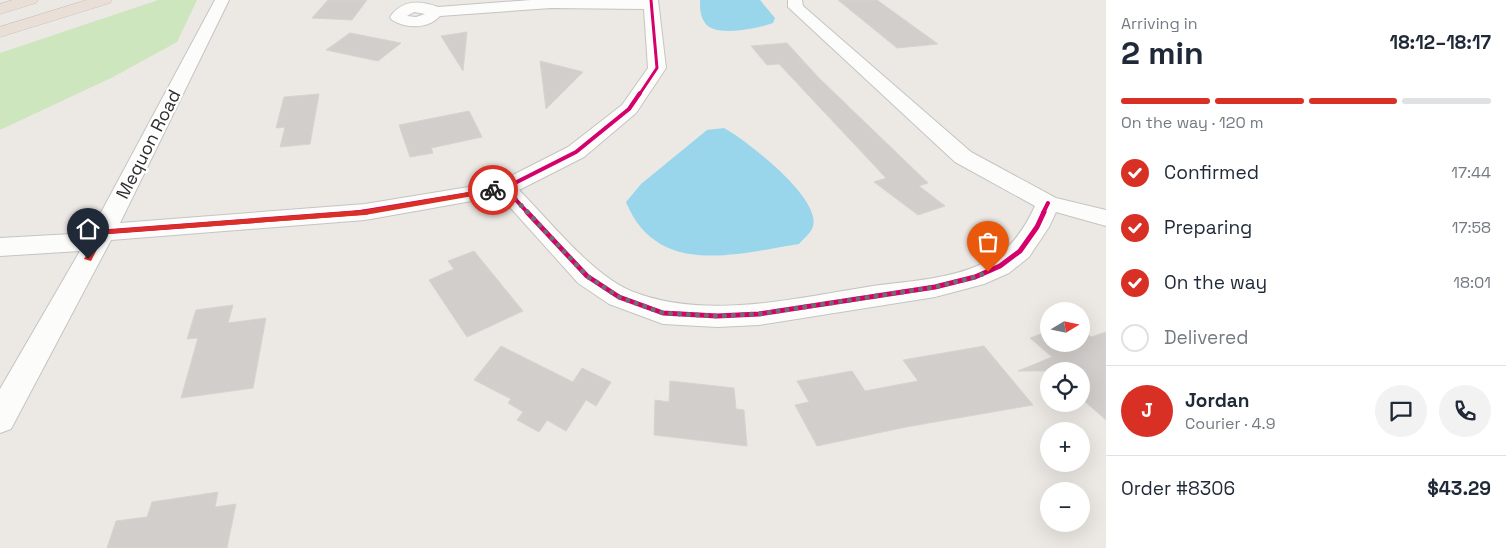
<!DOCTYPE html>
<html lang="en">
<head>
<meta charset="utf-8">
<style>
	body { margin:0; font-family:"Space Grotesk",sans-serif; background:#f2f2f3; color:#1f2937; height:100vh; display:flex; flex-direction:column; font-size:19px; white-space:nowrap }
	* { box-sizing:border-box; margin:0 }
	p { font-size:16px; color:#747a83 }
	.icon { flex:none; width:28px; height:28px; fill:none; stroke:currentColor; stroke-width:2; stroke-linecap:round; stroke-linejoin:round }
	.map { position:relative; flex:1; overflow:hidden }
	.sheet { display:flex; flex-direction:column; background:#fff; width:400px }
	.sheet>* { flex:none }
	.needle { width:32px; rotate:80deg }
	.buttons { position:absolute; left:1040px; top:302px; display:grid; gap:10px }
	.buttons a { display:grid; place-items:center; width:50px; height:50px; border-radius:50%; background:#fff; box-shadow:0 5px 20px #0002; font-size:25px }
	.pin { position:absolute; display:grid; place-items:center; width:42px; height:42px; color:#fff; margin:-51px -21px; border-radius:50% 50% 50% 0; rotate:-45deg; box-shadow:0 0 5px #0007 }
	.pin .icon { rotate:45deg }
	.courier { position:absolute; display:grid; place-items:center; width:50px; height:50px; margin:-25px; border:4px solid #d93025; border-radius:50%; background:#fff; color:#222; box-shadow:0 1px 6px #0007 }
	.summary em { font-style:normal; font-weight:700 }
	.summary div { display:flex; flex-direction:column-reverse }
	.summary { display:flex; align-items:center; justify-content:space-between; height:85px; padding:0 15px }
	h1 { font-size:32px; font-weight:700; line-height:38px }
	.bar { display:grid; grid-template-columns:repeat(4,1fr); gap:8px 5px; align-content:center; height:60px; padding:0 15px }
	.bar i { height:6px; border-radius:4px; background:#e0e1e3 }
	.bar .active { background:#d93025 }
	.bar p { grid-column:span 4 }
	.line { display:flex; align-items:center; gap:12px; padding:0 15px; border-top:1px solid #e0e1e3 }
	.line div { flex:1 }
	.round { display:grid; place-items:center; flex:none; width:52px; height:52px; border-radius:26px; background:#f2f2f3 }
	ol { padding:0 15px; list-style:none }
	li { display:flex; align-items:center; gap:15px; height:55px }
	li p { margin-inline-start:auto }
	li .icon { padding:5px; border-radius:50%; background:#d93025; color:#fff; stroke-width:4 }
	li:last-child { color:#747a83 }
	li i { width:28px; height:28px; border:2px solid #e0e1e3; border-radius:50% }
	main { display:flex; flex:1; min-height:0 }
	.map>svg:first-child { display:block }
</style>
</head>
<body>
<main>
<div class="map">
<svg width="1106" height="548" viewBox="0 0 1106 548">
	<rect width="100%" height="100%" fill="#ece8e4"/>
	<path fill="#cee6be" d="M158,0H197L177,42L113,77L0,130V53Z"/>
	<path fill="#99d6ec" d="M700,0H760L775,18L773,23C759,28 715,38 705,23C700,16 700,8 700,0Z
		M724,128C746,140 821,198 813,226C812,232 803,239 799,244C736,254 657,278 626,202L641,184L707,130Z"/>
	<path fill="#d1cecb" stroke="#d7d4d0" d="M328,0H367L352,20L312,18Z
		M838,0H877L938,44L897,48Z
		M467,32L463,71L441,36Z
		M350,33L401,43L378,61L326,50Z
		M787,43L818,77L928,183L919,186L945,206L918,215L874,182L886,178L779,64L767,65L751,46Z
		M540,61L583,72L546,109Z
		M319,94L310,144L280,147L285,127L276,128L284,97Z
		M469,111L482,137L431,148L433,153L410,157L399,125Z
		M474,251L523,311L467,337L429,280L454,269L448,261Z
		M233,305L228,323L266,318L253,388L181,398L198,338L187,339L196,310Z
		M1081,329L1091,337L1106,332V420L1081,398V371H1018L1052,357L1030,338L1049,331V344H1081Z
		M501,346L573,382L582,368L611,382L596,406L586,400L566,431L547,420L539,432L517,420L523,412L508,403L511,399L474,380Z
		M984,346L1033,405L906,427L817,446L795,405L809,402L797,381L852,371L865,391L918,381L903,360Z
		M670,381L734,388L736,409L744,410L747,446L654,435L655,400L669,402Z
		M218,492L215,507L236,504L227,548H107L116,521L147,517L152,502Z"/>
	<g fill="none" stroke-linecap="round" stroke-linejoin="round">
		<defs>
			<path id="minor" d="M215,0H229L120,223L365,204L499,182L568,147L622,105L648,68L644,9L551,8L440,16C428,29 407,29 392,20L390,17C402,0 419,0 438,7L531,0H658L666,68L636,113L584,157L519,190C550,221 591,274 631,291C706,321 795,298 873,286C911,281 955,279 990,260C1012,248 1025,228 1035,206L955,162L788,7V0H802L803,6L971,152L1056,198L1106,210V226L1056,212L1049,227L1029,257L1009,273L984,284L935,297L759,325L717,327L663,324L609,304L578,283L500,196L365,220L111,240L11,429L0,433V389L80,251L0,256V238L90,233ZM414,12L425,14L416,17L407,16Z"/>
			<path id="highway" d="M13,0H38L36,3L0,14V4Z
				M87,0H112L110,3L0,37V27Z"/>
		</defs>
		<use href="#minor" stroke="#c5c4c5" stroke-width="2"/>
		<use href="#highway" stroke="#c6c5c4" stroke-width="1"/>
		<use href="#minor" fill="#fcfcfb" fill-rule="evenodd"/>
		<use href="#highway" fill="#eadfd6" fill-rule="evenodd"/>
		<defs>
			<path id="cycleway-far2" d="M639,95L657,68L651,0"/>
			<path id="cycleway-far1" d="M505,188L528,213
				M354,213L505,188L576,152L629,109L640,93
				M1043,213L1048,203"/>
			<path id="cycleway" d="M527,212L587,276L619,297L663,313L717,316L759,314L935,287L975,277L1000,266L1020,251L1037,227L1044,212
				M103,232L367,212"/>
		</defs>
		<use href="#cycleway-far2" stroke="#fff" stroke-width="5"/>
		<use href="#cycleway-far1" stroke="#fff" stroke-width="6"/>
		<use href="#cycleway" stroke="#fff" stroke-width="8"/>
		<use href="#cycleway-far2" stroke="#d6006c" stroke-width="3"/>
		<use href="#cycleway-far1" stroke="#d6006c" stroke-width="4"/>
		<use href="#cycleway" stroke="#d6006c" stroke-width="5"/>
	</g>
	<path fill="#d93025" d="M493,188L496,192L365,215L105,234L91,261L84,259L100,230H103L365,210Z"/>
	<g fill="none" stroke-linecap="round" stroke-linejoin="round">
		<path stroke="#706f6e" stroke-width="5" stroke-dasharray="0 9" d="M493,190L505,188L587,276L619,297L663,313L717,316L759,314L935,287L975,277L988,272"/>
	</g>
	<g text-anchor="middle" dominant-baseline="central" stroke-width="5" stroke-linejoin="round" paint-order="stroke">
		<g font-size="18" fill="#2e2e2e" stroke="#fff">
			<text transform="translate(148 144) rotate(-63)">Mequon Road</text>
		</g>
	</g>
</svg>
<div class="buttons">
<a><svg class="needle" viewBox="-14 -14 28 28"><path d="M0-13l5 13h-10z" fill="#e53935"/><path d="M0 13l5-13h-10z" fill="#747a83"/></svg></a>
<a><svg class="icon" aria-label="locate" viewBox="0 0 24 24"><circle cx="12" cy="12" r="6"/><path d="M12 2v4M12 18v4M2 12h4M18 12h4"/></svg></a>
<a>+</a>
<a>−</a>
</div>
<div class="pin" style="left:988px;top:272px;background:#ea580c"><svg class="icon" aria-label="bag" viewBox="0 0 24 24"><path d="M5 8h14l-1 12H6zM9 8a3 3 0 0 1 6 0"/></svg></div>
<div class="pin" style="left:88px;top:259px;background:#1f2937"><svg class="icon" aria-label="home" viewBox="0 0 24 24"><path d="M3 11l9-7 9 7M6 9v11h12V9"/></svg></div>
<div class="courier" style="left:493px;top:190px"><svg class="icon" aria-label="bike" viewBox="0 0 24 24"><circle cx="6" cy="16" r="4"/><circle cx="18" cy="16" r="4"/><path d="M6 16l4-8h5l3 8M10 8l3 8H6M13 5h3"/></svg></div>
</div>
<section class="sheet">
<div class="summary"><div><h1>2 min</h1><p>Arriving in</p></div><em>18:12–18:17</em></div>
<div class="bar"><i class="active"></i><i class="active"></i><i class="active"></i><i></i><p>On the way · 120 m</p></div>
<ol>
<li><svg class="icon" aria-label="check" viewBox="0 0 24 24"><path d="M5 12l5 5 9-10"/></svg>Confirmed<p>17:44</p></li>
<li><svg class="icon" aria-label="check" viewBox="0 0 24 24"><path d="M5 12l5 5 9-10"/></svg>Preparing<p>17:58</p></li>
<li><svg class="icon" aria-label="check" viewBox="0 0 24 24"><path d="M5 12l5 5 9-10"/></svg>On the way<p>18:01</p></li>
<li><i></i>Delivered</li>
</ol>
<div class="line" style="height:90px"><b class="round" style="background:#d93025;color:#fff">J</b><div><b>Jordan</b><p>Courier · 4.9</p></div><a class="round"><svg class="icon" aria-label="chat" viewBox="0 0 24 24"><path d="M4 5h16v11H9l-5 4z"/></svg></a><a class="round"><svg class="icon" aria-label="phone" viewBox="0 0 24 24"><path d="M5 4h4l2 5-3 2q2 4 5 5l2-3 5 2v4C11 20 4 13 5 4z"/></svg></a></div>
<div class="line" style="height:65px"><div>Order #8306</div><b>$43.29</b></div>
</section>
</main>
</body>
</html>
